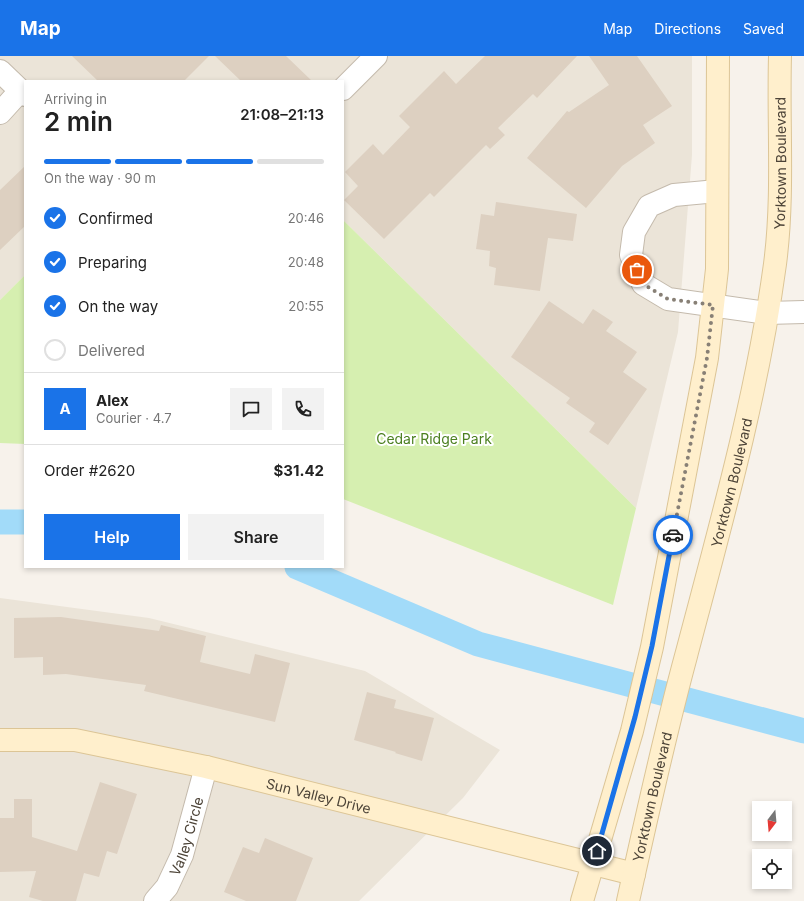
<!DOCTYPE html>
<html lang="en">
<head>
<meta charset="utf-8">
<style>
	body { margin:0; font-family:Inter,sans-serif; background:#f2f2f2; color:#222; height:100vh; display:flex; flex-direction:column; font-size:15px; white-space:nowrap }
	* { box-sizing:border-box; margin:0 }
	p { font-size:13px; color:#767676 }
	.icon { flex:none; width:22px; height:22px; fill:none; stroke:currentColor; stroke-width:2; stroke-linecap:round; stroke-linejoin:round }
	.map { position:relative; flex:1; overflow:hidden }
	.drawer { position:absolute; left:24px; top:24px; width:320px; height:488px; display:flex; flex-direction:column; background:#fff; border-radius:0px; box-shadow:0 2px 6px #0003 }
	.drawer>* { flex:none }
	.needle { width:26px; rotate:196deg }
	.controls { position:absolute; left:752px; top:745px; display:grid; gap:8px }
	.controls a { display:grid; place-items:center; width:40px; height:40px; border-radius:0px; background:#fff; box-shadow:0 2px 6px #0003; font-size:20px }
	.pin { position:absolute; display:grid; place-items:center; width:34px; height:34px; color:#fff; margin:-17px; border:2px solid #fff; border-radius:50%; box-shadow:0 1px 4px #0007 }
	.courier { position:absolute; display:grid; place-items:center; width:40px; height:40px; margin:-20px; border:3px solid #1a73e8; border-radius:50%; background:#fff; color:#222; box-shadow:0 1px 5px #0007 }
	.summary em { font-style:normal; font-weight:600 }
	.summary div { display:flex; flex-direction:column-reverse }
	.summary { display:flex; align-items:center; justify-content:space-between; height:68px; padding:0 20px }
	h1 { font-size:26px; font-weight:600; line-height:30px }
	.bar { display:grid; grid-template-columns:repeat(4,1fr); gap:6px 4px; align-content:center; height:48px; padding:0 20px }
	.bar i { height:5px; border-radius:3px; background:#e0e0e0 }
	.bar .active { background:#1a73e8 }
	.bar p { grid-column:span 4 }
	.line { display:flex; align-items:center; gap:10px; padding:0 20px; border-top:1px solid #e0e0e0 }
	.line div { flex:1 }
	.round { display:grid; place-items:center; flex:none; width:42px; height:42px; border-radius:0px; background:#f2f2f2 }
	ol { padding:0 20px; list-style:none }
	li { display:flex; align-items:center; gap:12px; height:44px }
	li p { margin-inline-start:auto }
	li .icon { padding:4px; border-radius:50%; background:#1a73e8; color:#fff; stroke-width:4 }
	li:last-child { color:#767676 }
	li i { width:22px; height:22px; border:2px solid #e0e0e0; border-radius:50% }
	.action { display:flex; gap:8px; margin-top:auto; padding:8px 20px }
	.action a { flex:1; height:46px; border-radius:0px; background:#1a73e8; color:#fff; font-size:16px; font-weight:600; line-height:46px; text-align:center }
	.action a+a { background:#f2f2f2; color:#222 }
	header { display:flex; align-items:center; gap:24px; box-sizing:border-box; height:56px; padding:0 20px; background:#1a73e8; color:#fff }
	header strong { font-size:19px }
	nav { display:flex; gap:22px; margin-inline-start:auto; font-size:14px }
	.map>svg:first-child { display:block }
</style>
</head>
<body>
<header>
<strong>Map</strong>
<nav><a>Map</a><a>Directions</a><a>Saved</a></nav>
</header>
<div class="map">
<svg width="804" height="845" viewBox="0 0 804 845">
	<rect width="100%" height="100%" fill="#f7f2eb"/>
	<path fill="#ebe4d8" d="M0,0H692V99L678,276L636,452L343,164V25H25V219L0,244Z
		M0,542L149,562L365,615L500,694L463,742L359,845H0Z"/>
	<path fill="#d6efb0" d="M343,164L636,452L613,549L343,443Z
		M25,219V388L0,387V244Z"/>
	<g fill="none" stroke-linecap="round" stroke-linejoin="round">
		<path stroke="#a2dbf9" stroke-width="25" d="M0,466H25
			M297,511L478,588L804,675"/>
	</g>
	<path fill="#ddd0c1" d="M72,0H209L184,25H98Z
		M215,0H286L312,25H241Z
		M485,0H577L537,42L533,38L498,72L505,79L490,93L486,89L434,141L430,137L384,183L344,144L358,130L345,116L373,88L383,99L410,71L399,60L444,15L456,28Z
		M589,0H637L672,50L643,69L655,87L622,110L586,152L527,102L567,55L569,56L609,29Z
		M25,110V170L0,194V134Z
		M496,146L577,158L573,185L548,182L540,235L494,229L496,212L489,210L490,195L476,193L481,158L494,160Z
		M549,245L583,268L593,253L613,266L606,275L637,296L623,316L647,333L608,389L589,376L595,367L566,347L570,342L511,301Z
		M61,561L159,575L161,569L206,580L200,606L250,618L255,598L290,607L275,666L144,635L146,629L66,618L43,619V601L14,602V562Z
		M367,636L396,644L394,652L434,662L422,705L395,697L396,696L354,684Z
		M100,726L137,738L117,798L107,795L99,821L84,817L76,845H43L29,841L36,815L0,816V762H14V743H32V781L77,795Z
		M265,782L313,802L296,845H246L224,836L243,791L259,797Z"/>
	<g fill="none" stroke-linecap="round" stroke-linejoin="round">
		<defs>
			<g id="street">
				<path d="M0,15L25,39"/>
				<path d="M343,33L376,0"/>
				<path d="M0,57L20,35"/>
				<path d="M717,135L674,139L649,150L634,176L631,199L643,228L668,243L767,257L804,256"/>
				<path id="s1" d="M155,845L167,831L182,799L206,711"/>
			</g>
			<g id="secondary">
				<path id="s2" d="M0,684H75L206,711L634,818"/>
				<path d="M582,845L632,675L652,591L707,302L717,213L718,0"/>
				<path id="s3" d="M628,845C646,763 664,681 686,600C720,471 757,341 775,208C784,139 778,69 780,0"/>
			</g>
		</defs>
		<use href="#street" stroke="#c4baac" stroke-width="24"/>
		<use href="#secondary" stroke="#dcc596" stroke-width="24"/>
		<use href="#street" stroke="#fff" stroke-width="22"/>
		<use href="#secondary" stroke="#ffefcc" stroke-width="22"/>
	</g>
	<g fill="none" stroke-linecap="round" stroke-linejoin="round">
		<path stroke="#888076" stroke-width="4" stroke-dasharray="0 7.2" d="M637,214L643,228L668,243L713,249L707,302L673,479"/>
		<path stroke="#1a73e8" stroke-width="5" d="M597,795L635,661L652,590L673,479"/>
	</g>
	<g text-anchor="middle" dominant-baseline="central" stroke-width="4" stroke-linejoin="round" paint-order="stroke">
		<g font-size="14" fill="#4c4337" stroke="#fff">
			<text stroke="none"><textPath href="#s3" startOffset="755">Yorktown Boulevard</textPath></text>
			<text stroke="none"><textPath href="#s3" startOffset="431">Yorktown Boulevard</textPath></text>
			<text stroke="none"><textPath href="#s2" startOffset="325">Sun Valley Drive</textPath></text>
			<text stroke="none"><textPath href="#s3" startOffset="107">Yorktown Boulevard</textPath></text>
			<text stroke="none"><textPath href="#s1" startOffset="73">Valley Circle</textPath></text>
		</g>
		<g font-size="14" fill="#4c8021" stroke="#fff">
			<text x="434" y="382">Cedar Ridge Park</text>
		</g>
	</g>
</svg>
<div class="controls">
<a><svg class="needle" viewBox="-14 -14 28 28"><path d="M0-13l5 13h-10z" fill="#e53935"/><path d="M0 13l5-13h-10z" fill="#767676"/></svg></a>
<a><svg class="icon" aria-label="locate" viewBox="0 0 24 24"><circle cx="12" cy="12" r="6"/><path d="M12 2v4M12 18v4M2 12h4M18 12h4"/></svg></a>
</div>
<div class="pin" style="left:637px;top:214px;background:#ea580c"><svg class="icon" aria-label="bag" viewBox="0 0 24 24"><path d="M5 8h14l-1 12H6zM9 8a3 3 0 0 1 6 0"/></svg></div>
<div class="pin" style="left:597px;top:795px;background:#1f2937"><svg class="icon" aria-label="home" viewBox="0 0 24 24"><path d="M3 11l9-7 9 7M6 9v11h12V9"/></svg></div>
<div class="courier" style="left:673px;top:479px"><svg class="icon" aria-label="car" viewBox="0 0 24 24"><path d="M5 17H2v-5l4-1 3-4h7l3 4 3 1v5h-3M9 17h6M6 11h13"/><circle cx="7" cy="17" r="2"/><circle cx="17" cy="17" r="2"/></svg></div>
<section class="drawer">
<div class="summary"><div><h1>2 min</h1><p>Arriving in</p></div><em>21:08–21:13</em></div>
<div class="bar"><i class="active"></i><i class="active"></i><i class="active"></i><i></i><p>On the way · 90 m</p></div>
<ol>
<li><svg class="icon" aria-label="check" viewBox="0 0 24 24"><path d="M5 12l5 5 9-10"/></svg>Confirmed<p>20:46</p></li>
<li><svg class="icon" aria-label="check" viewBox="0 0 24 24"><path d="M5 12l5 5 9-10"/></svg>Preparing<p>20:48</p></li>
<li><svg class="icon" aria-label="check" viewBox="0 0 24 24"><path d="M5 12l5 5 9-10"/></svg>On the way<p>20:55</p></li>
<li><i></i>Delivered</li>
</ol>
<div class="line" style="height:72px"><b class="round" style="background:#1a73e8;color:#fff">A</b><div><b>Alex</b><p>Courier · 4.7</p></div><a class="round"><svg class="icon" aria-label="chat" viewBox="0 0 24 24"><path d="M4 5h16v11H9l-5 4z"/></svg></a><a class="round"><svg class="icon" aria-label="phone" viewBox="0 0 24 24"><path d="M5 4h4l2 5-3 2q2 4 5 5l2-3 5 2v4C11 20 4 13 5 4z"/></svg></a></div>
<div class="line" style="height:52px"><div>Order #2620</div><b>$31.42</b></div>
<div class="action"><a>Help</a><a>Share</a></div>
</section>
</div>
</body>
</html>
